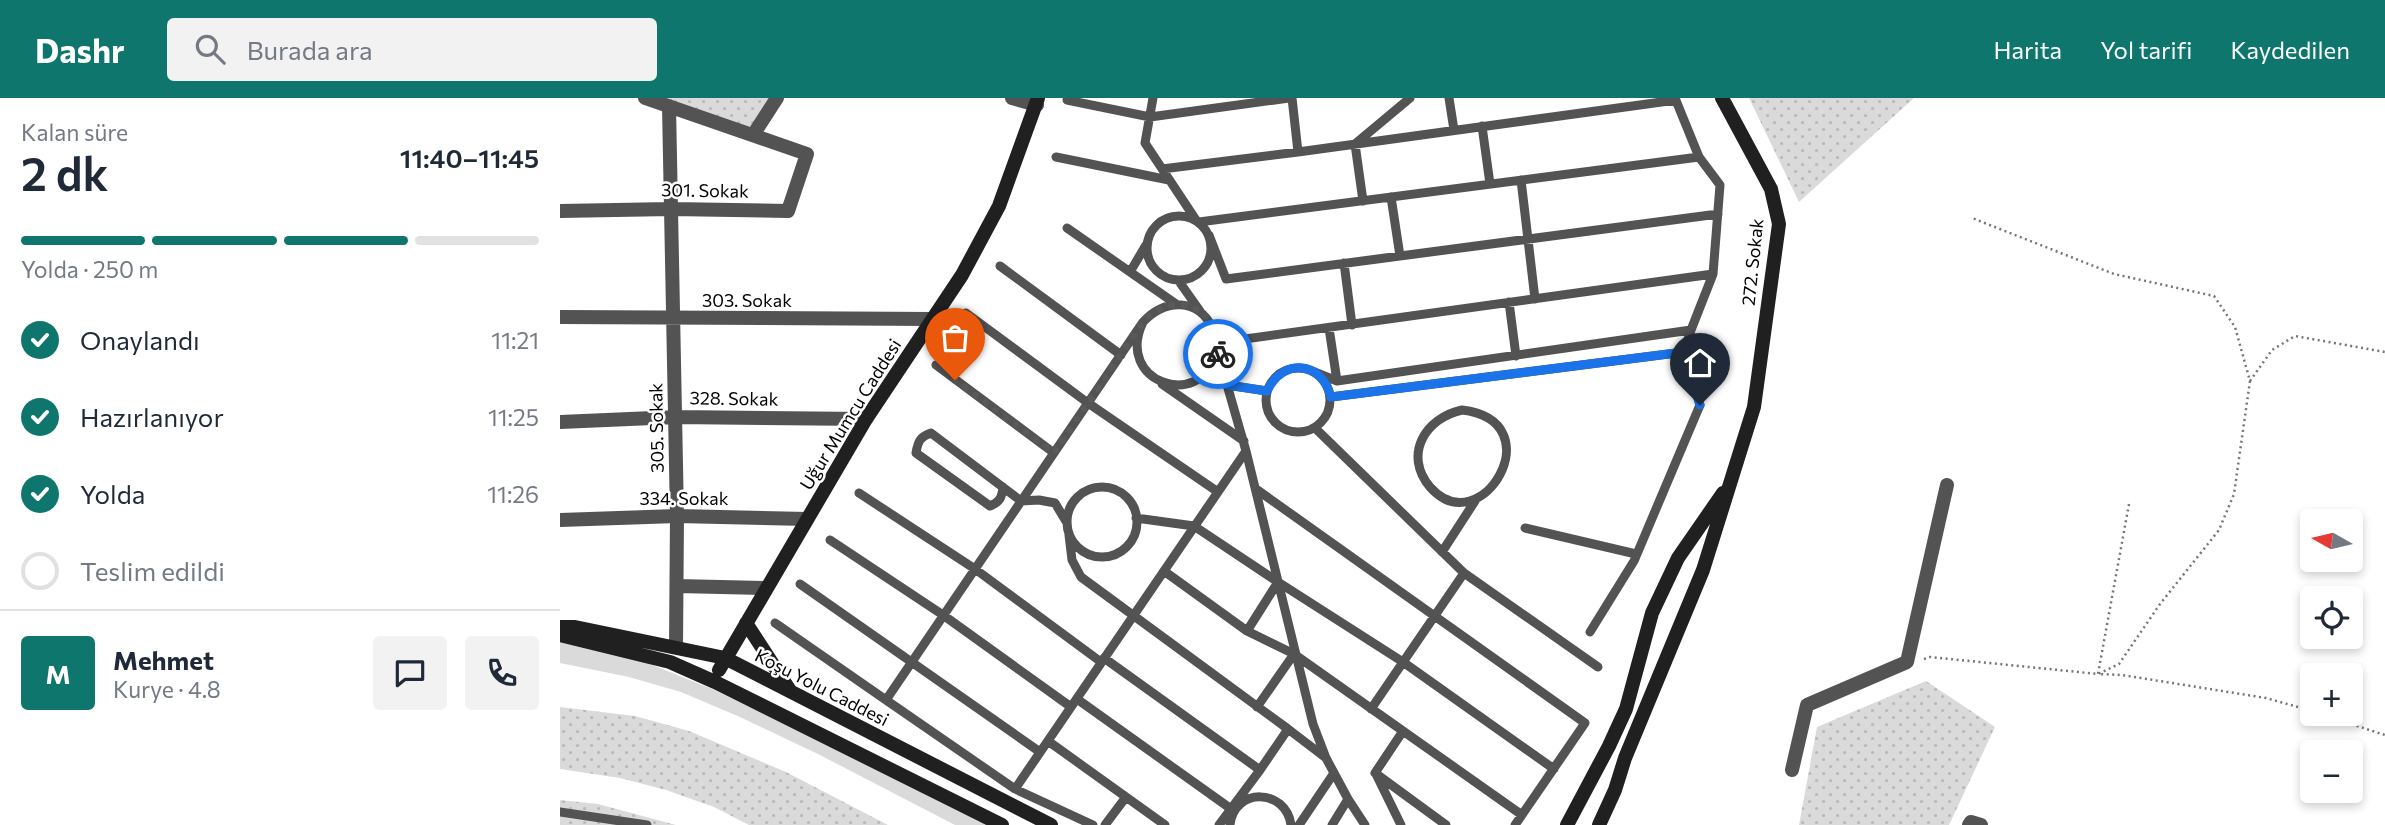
<!DOCTYPE html>
<html lang="tr">
<head>
<meta charset="utf-8">
<style>
	body { margin:0; font-family:Commissioner,sans-serif; background:#f2f2f3; color:#1f2937; height:100vh; display:flex; flex-direction:column; font-size:26px; white-space:nowrap }
	* { box-sizing:border-box; margin:0 }
	p { font-size:23px; color:#747a83 }
	.icon { flex:none; width:38px; height:38px; fill:none; stroke:currentColor; stroke-width:2; stroke-linecap:round; stroke-linejoin:round }
	.map { position:relative; flex:1; overflow:hidden }
	.side { display:flex; flex-direction:column; background:#fff; width:560px }
	.side>* { flex:none }
	.needle { width:46px; rotate:278deg }
	.fabs { position:absolute; left:1740px; top:411px; display:grid; gap:14px }
	.fabs a { display:grid; place-items:center; width:63px; height:63px; border-radius:7px; background:#fff; box-shadow:0 4px 10px #0003; font-size:35px }
	.pin { position:absolute; display:grid; place-items:center; width:60px; height:60px; color:#fff; margin:-72px -30px; border-radius:50% 50% 50% 0; rotate:-45deg; box-shadow:0 0 7px #0007 }
	.pin .icon { rotate:45deg }
	.courier { position:absolute; display:grid; place-items:center; width:70px; height:70px; margin:-35px; border:5px solid #1a73e8; border-radius:50%; background:#fff; color:#222; box-shadow:0 2px 9px #0007 }
	.summary em { font-style:normal; font-weight:600 }
	.summary div { display:flex; flex-direction:column-reverse }
	.summary { display:flex; align-items:center; justify-content:space-between; height:119px; padding:0 21px }
	h1 { font-size:46px; font-weight:600; line-height:52px }
	.bar { display:grid; grid-template-columns:repeat(4,1fr); gap:10px 7px; align-content:center; height:84px; padding:0 21px }
	.bar i { height:9px; border-radius:5px; background:#e0e1e3 }
	.bar .on { background:#0f766e }
	.bar p { grid-column:span 4 }
	.line { display:flex; align-items:center; gap:18px; padding:0 21px; border-top:2px solid #e0e1e3 }
	.line div { flex:1 }
	.round { display:grid; place-items:center; flex:none; width:74px; height:74px; border-radius:7px; background:#f2f2f3 }
	ol { padding:0 21px; list-style:none }
	li { display:flex; align-items:center; gap:21px; height:77px }
	li p { margin-inline-start:auto }
	li .icon { padding:7px; border-radius:50%; background:#0f766e; color:#fff; stroke-width:4 }
	li:last-child { color:#747a83 }
	li i { width:38px; height:38px; border:4px solid #e0e1e3; border-radius:50% }
	header { display:flex; align-items:center; gap:42px; box-sizing:border-box; height:98px; padding:0 35px; background:#0f766e; color:#fff }
	header strong { font-size:33px }
	nav { display:flex; gap:38px; margin-inline-start:auto; font-size:24px }
	.search { width:490px; height:63px; background:#f2f2f3; display:flex; align-items:center; gap:18px; box-sizing:border-box; padding:0 24px; border-radius:7px; color:#747a83; font-size:26px }
	main { display:flex; flex:1; min-height:0 }
	.map>svg:first-child { display:block }
</style>
</head>
<body>
<header>
<strong>Dashr</strong>
<div class="search"><svg class="icon" aria-label="search" viewBox="0 0 24 24"><circle cx="10" cy="10" r="6"/><path d="M15 15l6 6"/></svg>Burada ara</div>
<nav><a>Harita</a><a>Yol tarifi</a><a>Kaydedilen</a></nav>
</header>
<main>
<section class="side">
<div class="summary"><div><h1>2 dk</h1><p>Kalan süre</p></div><em>11:40–11:45</em></div>
<div class="bar"><i class="on"></i><i class="on"></i><i class="on"></i><i></i><p>Yolda · 250 m</p></div>
<ol>
<li><svg class="icon" aria-label="check" viewBox="0 0 24 24"><path d="M5 12l5 5 9-10"/></svg>Onaylandı<p>11:21</p></li>
<li><svg class="icon" aria-label="check" viewBox="0 0 24 24"><path d="M5 12l5 5 9-10"/></svg>Hazırlanıyor<p>11:25</p></li>
<li><svg class="icon" aria-label="check" viewBox="0 0 24 24"><path d="M5 12l5 5 9-10"/></svg>Yolda<p>11:26</p></li>
<li><i></i>Teslim edildi</li>
</ol>
<div class="line" style="height:126px"><b class="round" style="background:#0f766e;color:#fff">M</b><div><b>Mehmet</b><p>Kurye · 4.8</p></div><a class="round"><svg class="icon" aria-label="chat" viewBox="0 0 24 24"><path d="M4 5h16v11H9l-5 4z"/></svg></a><a class="round"><svg class="icon" aria-label="phone" viewBox="0 0 24 24"><path d="M5 4h4l2 5-3 2q2 4 5 5l2-3 5 2v4C11 20 4 13 5 4z"/></svg></a></div>
</section>
<div class="map">
<svg width="1825" height="727" viewBox="0 0 1825 727">
	<defs>
		<pattern id="grass-dots" width="8" height="8" patternUnits="userSpaceOnUse" patternTransform="scale(1.75)"><rect width="8" height="8" fill="#dadada"/><path d="M2 2h.1M6 6h.1" fill="none" stroke="#b9b9b9" stroke-width="1.8" stroke-linecap="round"/></pattern>
	</defs>
	<rect width="100%" height="100%" fill="#fff"/>
	<path fill="url(#grass-dots)" d="M85,0H217L193,37Z
		M1189,0H1354L1239,104Z
		M1366,583L1435,629L1389,727H1239L1257,629Z
		M0,609L75,618L129,633L226,674L328,727H189L154,709L106,692L60,680L0,671Z
		M0,702L38,706L116,727H0Z"/>
	<path fill="#dadada" d="M0,542L85,564L152,591L435,727H395L258,656L180,619L121,594L69,579L0,565Z"/>
	<g fill="none" stroke-linecap="round" stroke-linejoin="round">
		<path stroke="#757575" stroke-width="2.5" stroke-dasharray="2 3.5" stroke-linecap="butt" d="M1690,283L1712,252L1735,238L1825,254
			M1569,406L1538,576L1562,577L1706,600L1752,613
			M1364,561L1370,559L1538,576L1559,566L1600,506L1659,432L1674,396L1690,283L1675,229L1654,198L1554,176L1412,120
			M1760,616L1825,637"/>
		<path stroke="#535353" stroke-width="9" d="M593,0L585,45L636,122
			M889,0L894,32
			M507,2L590,19L729,0
			M922,28L930,86
			M738,54L1116,2
			M496,59L609,82
			M602,71L738,54L732,0
			M961,82L975,201
			M831,99L840,158
			M803,103L795,46L850,0
			M587 150a32 32 0 1 1 64 0a32 32 0 1 1-64 0Z
			M639,124L1139,59
			M507,130L616,206
			M649,137L666,181L1158,116
			M784,165L792,227
			M440,168L561,257
			M570,174L586,147
			M618,182L640,213
			M949,204L956,258
			M406,215L528,305L658,394
			M769,230L777,283
			M656,245L1153,176
			M657,252L686,353L753,626L766,660L788,701L772,727
			M376,267L494,355
			M706 302a32 32 0 1 1 64 0a32 32 0 1 1-64 0Z
			M752,273L777,283L1131,232L1153,176L1160,87L1139,59L1115,0
			M602,286L684,343
			M667,287L707,293
			M771,299L1124,254
			M902,312C995,323 921,447 870,389C843,357 865,320 902,312Z
			M755,330L904,475L1038,569
			M443,389C442,399 440,404 430,408L356,355C358,343 360,339 371,335L461,403L479,402L495,405L507,425
			M507 424a35 35 0 1 1 70 0a35 35 0 1 1-70 0Z
			M696,391L1025,625L955,727
			M299,395L415,471L541,564
			M576,420L634,428L718,484L687,533
			M965,430L1076,456
			M509,437L512,462L521,479L728,631L700,672
			M270,442L383,517L511,609
			M882,454L915,403
			M604,473L687,533L734,556L843,633L815,675L886,727
			M718,484L843,564L994,671
			M240,486L480,654
			M215,525L326,602
			M1030,534L1074,463L1140,307L1124,254L1131,232
			M544,560L700,672L659,727
			M517,601L674,713
			M697,609L734,556
			M811,611L904,475
			M728,631L766,660
			M843,633L962,717
			M488,643L605,727
			M817,678L841,727
			M455,691L326,602L583,224C605,201 638,199 653,231C657,240 657,248 655,257C641,312 554,285 583,224
			M788,701L805,727
			M0,714L87,727
			M533,727L455,691L686,353
			M545,727L566,699
			M670,727C674,689 726,690 731,727
			M739,727L774,675"/>
		<path stroke="#535353" stroke-width="14" d="M452,0L477,7
			M109,8L117,418L116,549
			M193,37L217,0
			M0,113L111,111L228,113L247,56L85,0
			M0,219L374,221
			M0,324L116,319L306,321
			M0,422L117,418L247,421
			M117,488L206,490
			M1232,672L1247,607L1347,564L1387,387
			M1409,727L1411,724L1421,727"/>
		<path stroke="#202020" stroke-width="14" d="M186,525L231,594
			M0,529H15L165,560L491,727
			M0,537L110,564L155,584L442,727
			M159,572L306,321L402,177L439,108L478,0
			M1007,727L1049,648L1066,611L1092,515L1118,460L1163,395
			M1039,727L1055,692L1065,660L1143,472L1194,309L1219,126L1211,91L1162,0"/>
	</g>
	<g fill="none" stroke-linecap="round" stroke-linejoin="round">
		<path stroke="#595959" stroke-width="7" stroke-dasharray="0 12.6" d="M395,282L494,355L583,224C601,204 632,198 650,224C656,234 655,245 658,256"/>
		<path stroke="#1a73e8" stroke-width="9" d="M658,256L667,287L707,293C723,260 761,262 771,299L1124,254L1140,307"/>
	</g>
	<g text-anchor="middle" dominant-baseline="central" stroke-width="5" stroke-linejoin="round" paint-order="stroke">
		<g font-size="18" fill="#000" stroke="#fff">
			<text transform="translate(145 92) rotate(1)">301. Sokak</text>
			<text transform="translate(1192 164) rotate(-84)">272. Sokak</text>
			<text x="187" y="202">303. Sokak</text>
			<text transform="translate(174 300) rotate(1)">328. Sokak</text>
			<text transform="translate(290 316) rotate(-58)">Uğur Mumcu Caddesi</text>
			<text transform="translate(96 330) rotate(-91)">305. Sokak</text>
			<text x="124" y="400">334. Sokak</text>
			<text transform="translate(262 589) rotate(27)">Koşu Yolu Caddesi</text>
		</g>
	</g>
</svg>
<div class="fabs">
<a><svg class="needle" viewBox="-14 -14 28 28"><path d="M0-13l5 13h-10z" fill="#e53935"/><path d="M0 13l5-13h-10z" fill="#747a83"/></svg></a>
<a><svg class="icon" aria-label="locate" viewBox="0 0 24 24"><circle cx="12" cy="12" r="6"/><path d="M12 2v4M12 18v4M2 12h4M18 12h4"/></svg></a>
<a>+</a>
<a>−</a>
</div>
<div class="pin" style="left:395px;top:282px;background:#ea580c"><svg class="icon" aria-label="bag" viewBox="0 0 24 24"><path d="M5 8h14l-1 12H6zM9 8a3 3 0 0 1 6 0"/></svg></div>
<div class="pin" style="left:1140px;top:307px;background:#1f2937"><svg class="icon" aria-label="home" viewBox="0 0 24 24"><path d="M3 11l9-7 9 7M6 9v11h12V9"/></svg></div>
<div class="courier" style="left:658px;top:256px"><svg class="icon" aria-label="bike" viewBox="0 0 24 24"><circle cx="6" cy="16" r="4"/><circle cx="18" cy="16" r="4"/><path d="M6 16l4-8h5l3 8M10 8l3 8H6M13 5h3"/></svg></div>
</div>
</main>
</body>
</html>
